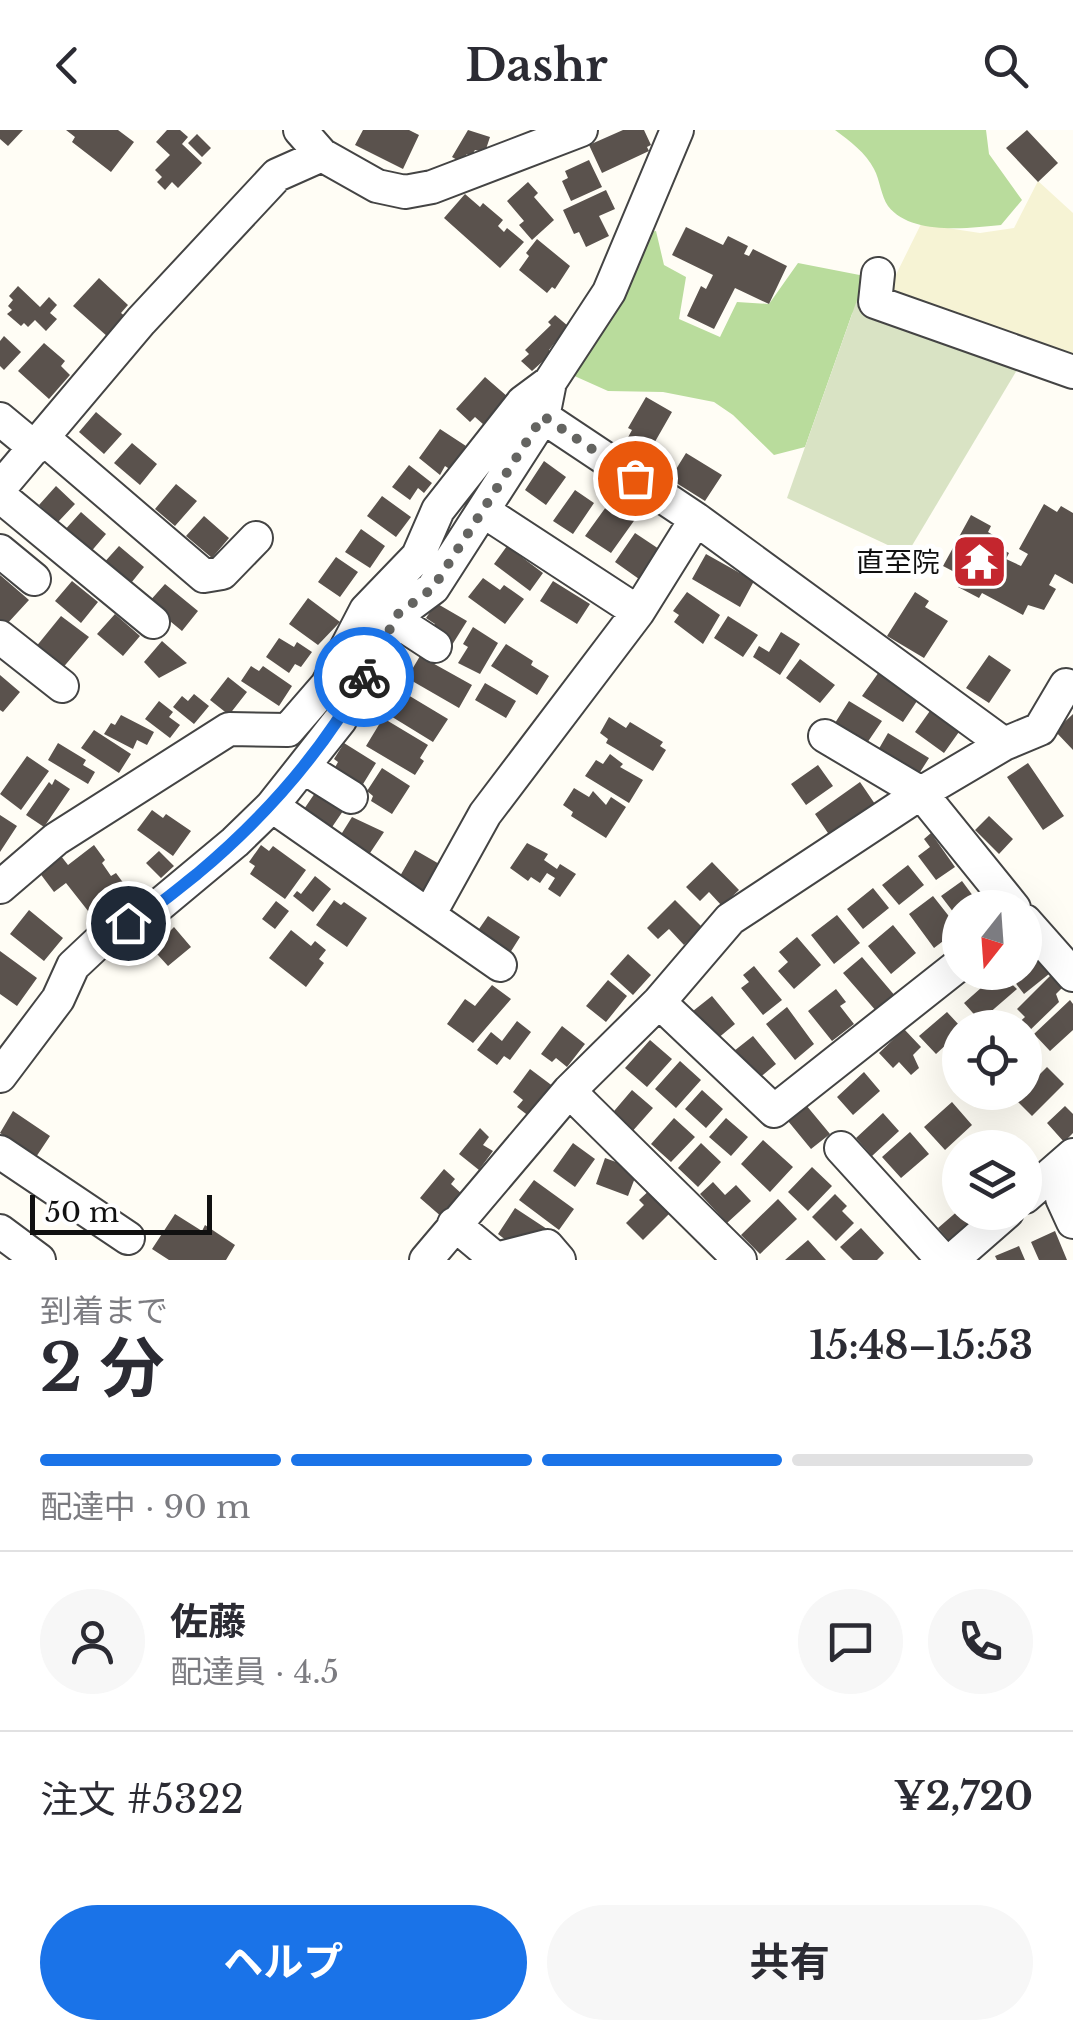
<!DOCTYPE html>
<html lang="ja">
<head>
<meta charset="utf-8">
<style>
	body { margin:0; font-family:"Libre Baskerville","Noto Sans JP",serif; background:#f7f7f7; color:#2b2b33; height:100vh; display:flex; flex-direction:column; font-size:38px; white-space:nowrap }
	* { box-sizing:border-box; margin:0 }
	p { font-size:32px; color:#7c7c81 }
	.icon { flex:none; width:55px; height:55px; fill:none; stroke:currentColor; stroke-width:2; stroke-linecap:round; stroke-linejoin:round }
	.map { position:relative; height:1130px; overflow:hidden }
	.sheet { display:flex; flex-direction:column; background:#fff; flex:1 }
	.sheet>* { flex:none }
	.needle { width:65px; rotate:197deg }
	.buttons { position:absolute; left:942px; top:760px; display:grid; gap:20px }
	.buttons a { display:grid; place-items:center; width:100px; height:100px; border-radius:50%; background:#fff; box-shadow:0 10px 40px #0002; font-size:50px }
	.scale { position:absolute; left:30px; bottom:25px; width:182px; box-sizing:border-box; padding-left:10px; border:5px solid #111; border-top:0; font-size:28px; line-height:35px; white-space:nowrap; color:#111; -webkit-text-stroke:8px #fff; paint-order:stroke }
	.pin { position:absolute; display:grid; place-items:center; width:85px; height:85px; color:#fff; margin:-42px; border:5px solid #fff; border-radius:50%; box-shadow:0 2px 10px #0007 }
	.courier { position:absolute; display:grid; place-items:center; width:100px; height:100px; margin:-50px; border:8px solid #1a73e8; border-radius:50%; background:#fff; color:#222; box-shadow:0 2px 12px #0007 }
	.headline em { font-style:normal; font-weight:700 }
	.headline div { display:flex; flex-direction:column-reverse }
	.headline { display:flex; align-items:center; justify-content:space-between; height:170px; padding:0 40px }
	h1 { font-size:65px; font-weight:700; line-height:75px }
	.bar { display:grid; grid-template-columns:repeat(4,1fr); gap:15px 10px; align-content:center; height:120px; padding:0 40px }
	.bar i { height:12px; border-radius:8px; background:#e1e1e2 }
	.bar .active { background:#1a73e8 }
	.bar p { grid-column:span 4 }
	.line { display:flex; align-items:center; gap:25px; padding:0 40px; border-top:2px solid #e1e1e2 }
	.line div { flex:1 }
	.round { display:grid; place-items:center; flex:none; width:105px; height:105px; border-radius:52px; background:#f7f7f7 }
	.primary-button { display:flex; gap:20px; margin-top:auto; padding:20px 40px }
	.primary-button a { flex:1; height:115px; border-radius:60px; background:#1a73e8; color:#fff; font-size:40px; font-weight:700; line-height:115px; text-align:center }
	.primary-button a+a { background:#f7f7f7; color:#2b2b33 }
	header { display:flex; justify-content:space-between; align-items:center; height:130px; padding:0 40px; background:#fff; font-size:45px; font-weight:700 }
	.map>svg:first-child { display:block }
</style>
</head>
<body>
<header><svg class="icon" aria-label="back" viewBox="0 0 24 24"><path d="M15 5l-7 7 7 7"/></svg>Dashr<svg class="icon" aria-label="search" viewBox="0 0 24 24"><circle cx="10" cy="10" r="6"/><path d="M15 15l6 6"/></svg></header>
<div class="map">
<svg width="1073" height="1130" viewBox="0 0 1073 1130">
	<rect width="100%" height="100%" fill="#fffdf5"/>
	<path fill="#f6f3d4" d="M1038,51L1073,83V233L883,171L921,94L980,103L1014,98Z"/>
	<path fill="#b9dc9c" d="M835,0H986L989,24L1022,70L1001,95C970,98 911,106 888,76C881,66 880,50 874,39C866,23 850,11 835,0Z
		M656,101L664,135L686,147L679,189L720,207L737,172L769,174L798,133L875,148L852,184L805,317L774,325L733,285L714,272L663,262L608,261L570,244L633,104Z"/>
	<path fill="#d9e3c4" d="M857,170L1020,235L907,424L787,368Z"/>
	<path fill="#5a524d" d="M0,0H23L8,16L0,9Z
		M66,0H118L134,12L111,42L72,12L75,7Z
		M167,0H180L188,7L182,14L202,33L178,58L172,52L165,60L157,52L162,47L155,40L170,25L156,12Z
		M363,0H409L419,5L403,39L355,15Z
		M468,0L490,7L485,22L475,20L471,26L467,24L459,31L452,27Z
		M623,0H644L651,15L647,17L649,21L602,43L589,15Z
		M1027,0L1058,33L1038,52L1006,18Z
		M197,4L211,18L202,27L188,13Z
		M589,30L602,57L571,71L562,51L568,48L565,41Z
		M528,52L538,63L534,67L554,90L532,110L519,95L524,91L507,71Z
		M606,60L615,79L599,86L609,106L586,117L579,102L574,104L563,80Z
		M465,64L480,77L483,73L503,90L498,96L504,102L507,98L524,112L500,138L444,88Z
		M686,97L723,115L728,106L748,116L744,124L749,126L753,119L787,136L769,174L735,158L714,199L687,186L701,156L706,159L713,145L672,125Z
		M537,109L570,136L555,159L552,157L547,163L519,140L529,126L526,123Z
		M99,148L128,175L121,183L126,187L108,207L73,176Z
		M18,156L40,177L49,167L57,175L50,183L57,189L46,201L35,190L28,197L24,193L21,196L7,184L12,180L8,176L13,170L9,166Z
		M555,185L568,196L549,220L552,223L532,241L521,231L529,224L525,220L551,195L548,192Z
		M4,206L21,222L4,240L0,236V211Z
		M44,213L65,231L61,236L70,245L49,269L18,241Z
		M485,247L508,267L484,295L475,287L470,292L456,279Z
		M646,267L672,282L644,331L626,321L630,314L626,311L632,300L628,298Z
		M96,282L122,304L104,324L79,302Z
		M440,299L466,316L451,340L445,336L440,345L419,328Z
		M132,313L157,334L140,355L114,333Z
		M686,323L722,345L705,371L670,349Z
		M544,331L566,347L546,375L525,360Z
		M409,335L432,353L424,363L418,358L410,370L392,357Z
		M176,354L197,371L175,396L155,379Z
		M56,356L75,374L58,392L39,375Z
		M575,360L594,373L573,404L553,391Z
		M382,366L411,387L396,407L367,386Z
		M611,370L636,388L611,423L585,406Z
		M1044,374L1057,382L1061,376L1073,383V454L1055,444L1049,455L1056,459L1044,480L1028,475L1023,485L982,463L979,468L958,457L964,447L943,436L971,385L991,396L988,402L993,405L989,412L1009,423L1006,429L1021,436L1028,424L1019,419Z
		M81,382L106,404L89,424L63,402Z
		M204,386L229,408L212,428L186,406Z
		M361,399L385,416L370,438L345,422Z
		M635,403L659,419L639,449L615,432Z
		M119,416L144,437L127,458L101,436Z
		M507,416L543,443L530,461L494,434Z
		M706,424L754,451L740,477L692,449Z
		M336,427L358,442L340,467L318,452Z
		M0,445L29,470L6,495L0,490Z
		M483,448L500,460L504,455L524,469L505,494L468,467Z
		M72,451L98,472L81,493L55,471Z
		M553,451L590,474L577,494L540,471Z
		M165,454L198,481L182,501L148,473Z
		M687,462L720,485L703,514L674,492L679,485L673,481Z
		M915,462L929,471L925,477L948,491L924,528L887,506Z
		M308,468L340,492L318,515L289,494Z
		M436,473L467,491L452,515L430,502L435,494L426,488Z
		M115,484L140,506L123,526L97,504Z
		M61,486L89,507L61,540L35,518Z
		M728,486L758,505L743,527L714,508Z
		M473,497L498,513L480,544L458,533L468,517L463,514Z
		M781,502L800,514L780,545L753,527L759,516L769,522Z
		M279,508L294,517L297,512L312,522L301,537L295,534L289,543L266,527Z
		M162,511L187,533L159,548L144,532Z
		M506,514L533,531L531,535L549,546L537,565L491,536Z
		M989,525L1011,540L989,573L966,558Z
		M420,526L472,555L459,578L407,548Z
		M800,529L835,555L820,573L786,548Z
		M251,536L259,541L263,536L292,556L279,576L241,551Z
		M879,542L919,568L903,592L862,566Z
		M0,545L20,562L3,582L0,580Z
		M228,547L247,562L229,585L210,570Z
		M485,553L516,571L506,588L475,570Z
		M403,562L448,589L433,612L389,585Z
		M194,564L209,576L194,594L173,577L182,566L188,571Z
		M159,571L173,582L169,587L180,595L170,608L145,589Z
		M849,571L882,591L867,613L835,593Z
		M932,578L961,599L944,623L915,602Z
		M1073,584V620L1055,601Z
		M121,585L154,602L147,615L137,610L133,619L104,604L111,593L115,595Z
		M609,587L626,598L630,592L663,612L660,616L666,620L653,641L606,613L608,609L600,603Z
		M383,588L428,615L420,628L424,631L415,645L366,616Z
		M94,600L131,624L119,643L81,618Z
		M888,603L929,628L917,647L877,622Z
		M58,613L86,630L83,635L95,642L88,654L48,630Z
		M344,613L376,633L360,659L333,641L338,632L334,629Z
		M610,624L623,634L620,637L643,650L629,673L585,646L596,630L603,634Z
		M27,626L49,641L21,680L0,664Z
		M1028,633L1064,686L1043,700L1007,647Z
		M818,635L833,656L806,675L791,654Z
		M382,638L410,656L392,684L371,671L373,666L367,661Z
		M55,649L70,659L44,697L26,685L49,652L52,655Z
		M860,652L875,674L830,706L815,684Z
		M574,658L589,667L593,661L606,675L611,667L626,677L606,708L571,686L573,682L563,675Z
		M315,663L343,681L328,703L300,685Z
		M152,680L163,688L166,684L191,701L173,726L137,700Z
		M0,685L17,696L0,722Z
		M989,686L1013,709L999,724L975,700Z
		M352,687L384,702L366,729L337,711Z
		M931,703L955,737L936,750L918,726L930,717L924,709Z
		M527,713L548,724L544,730L557,739L560,734L576,744L560,767L548,759L555,748L547,743L540,753L531,747L528,751L510,738Z
		M94,715L105,730L102,733L111,746L116,743L127,758L92,786L66,753L54,762L39,742L61,726L68,735Z
		M261,715L269,721L273,716L306,740L285,769L250,744L255,736L249,732Z
		M415,720L441,735L424,765L396,753Z
		M159,721L174,736L161,748L146,733Z
		M712,732L739,760L722,776L709,762L700,771L686,757Z
		M908,735L924,755L899,775L882,755Z
		M315,746L331,759L313,782L293,766L297,761L301,764Z
		M962,751L982,778H960V791L941,766Z
		M873,758L889,778L863,799L847,779Z
		M933,766L959,799L934,818L909,784Z
		M334,770L341,775L344,772L367,788L347,817L316,795Z
		M675,770L702,797L684,815L669,799L658,809L647,798Z
		M276,771L289,781L275,799L262,789Z
		M29,780L63,808L44,831L10,804Z
		M837,785L860,813L834,834L811,805Z
		M155,786L169,802L174,797L191,817L168,836L137,802Z
		M488,786L520,807L503,834L470,812Z
		M893,795L916,823L891,844L868,816Z
		M291,800L311,816L315,811L326,820L319,829L324,833L306,857L269,828Z
		M797,807L821,835L794,859L778,841L788,832L779,822Z
		M0,821L37,848L17,876L0,864Z
		M628,824L651,845L633,865L610,844Z
		M1033,825L1049,844L1024,864L1007,842H1025V832Z
		M862,827L896,867L877,882L843,843Z
		M754,836L782,870L763,885L741,858L749,852L743,845Z
		M999,842L1017,859L980,891L964,873Z
		M1052,844L1064,856L1056,864L1059,872L1025,905V898H1013L1025,887L1017,879Z
		M608,850L627,866L606,892L586,876Z
		M492,855L511,869L473,913L447,894L465,869L475,876Z
		M836,859L846,872L840,876L854,894L832,911L808,881Z
		M712,866L735,894L717,909L693,881Z
		M1070,870L1073,874V900L1050,921L1034,904Z
		M787,877L814,914L795,930L766,894Z
		M947,882L960,896V902L936,924L919,906Z
		M517,891L531,902L510,930L504,926L497,935L477,920L491,902L502,911Z
		M562,896L585,914L567,937L556,928L552,932L541,924Z
		M904,899L921,917L913,925L919,938L911,945L899,932L893,938L879,923Z
		M753,906L776,934L758,949L734,921Z
		M650,910L672,929L647,957L625,938Z
		M680,931L701,950L676,978L655,959Z
		M1047,937L1064,954L1032,986L1015,969Z
		M530,939L558,960L534,990L517,977L523,970L513,962Z
		M864,942L880,961L853,985L837,967Z
		M632,960L653,978L630,1004L609,987Z
		M702,960L723,979L706,998L685,979Z
		M952,972L972,995L945,1020L924,997Z
		M806,975L830,1004L811,1019L788,991Z
		M1065,976L1073,984V1003L1064,1012L1047,993Z
		M13,981L50,1006L36,1027L0,1003Z
		M883,983L899,1001L872,1026L856,1008Z
		M674,988L695,1007L671,1032L651,1014Z
		M726,988L748,1007L731,1026L709,1007Z
		M480,998L489,1007L483,1015L493,1021L479,1040L459,1024Z
		M910,1002L929,1024L901,1048L882,1027Z
		M763,1010L793,1037L770,1062L741,1034Z
		M573,1013L595,1029L575,1057L553,1041Z
		M701,1013L721,1032L698,1057L678,1038Z
		M605,1028L638,1040L628,1066L596,1054Z
		M812,1037L832,1056L808,1081L788,1062Z
		M444,1039L455,1049L451,1054L463,1065L443,1088L420,1068Z
		M534,1050L574,1079L559,1100L519,1070Z
		M713,1052L725,1065L736,1055L751,1071L727,1093L700,1064Z
		M653,1057L670,1083L643,1110L626,1093L644,1075L639,1070Z
		M835,1064L847,1076L842,1081L854,1093L836,1111L812,1087Z
		M778,1069L797,1089L760,1124L741,1105Z
		M515,1078L550,1101L516,1118L498,1104Z
		M960,1079V1082H967L975,1091L951,1113L938,1098Z
		M175,1084L202,1101L205,1095L235,1115L226,1130H169L152,1119Z
		M861,1098L884,1123L877,1130H853L840,1117Z
		M1055,1101L1067,1130H1039L1031,1112Z
		M808,1110L826,1130H785Z
		M1019,1116L1025,1130H997L995,1126Z"/>
	<g fill="none" stroke-linecap="round" stroke-linejoin="round">
		<defs>
			<path id="minor" d="M300,0L322,25L377,56L405,62L432,57L581,0
				M878,144L875,172L1073,242
				M543,287L696,389L1004,614
				M0,289L35,318
				M43,308L204,446L222,443L256,408
				M0,358L141,191L277,45L322,25
				M0,366L153,492
				M485,382L638,482
				M0,421L34,449
				M395,490L435,516
				M0,507L62,556
				M825,606L921,663L1014,778
				M303,637L351,667
				M272,676L500,835
				M0,757L56,709L229,599L288,600L327,555L366,480L418,426L438,380L523,272L550,252
				M429,785L485,684L638,482L696,389
				M1025,791L1073,845
				M659,872L774,981L960,834
				M0,946L58,869L73,836L106,805L151,782L235,712L272,676L340,590L398,484L433,458L543,287L550,252L609,162L677,0
				M569,961L740,1130
				M841,1018L943,1130
				M0,1022L128,1108
				M1073,1057L1062,1068L1073,1092
				M1025,1067L1073,1025
				M454,1094L496,1129L547,1116L559,1130
				M0,1101L39,1130
				M426,1130L569,961L659,872L730,789L921,663L1004,614L1040,599L1066,555
				M952,1130L1007,1082"/>
		</defs>
		<use href="#minor" stroke="#444" stroke-width="36"/>
		<use href="#minor" stroke="#fff" stroke-width="32"/>
	</g>
	<g fill="none" stroke-linecap="round" stroke-linejoin="round">
		<path stroke="#646461" stroke-width="10" stroke-dasharray="0 18" d="M364,547L398,484L433,458L543,286L635,348"/>
		<path stroke="#1a73e8" stroke-width="12" d="M128,793C154,780 174,762 197,744C265,687 321,624 364,547"/>
	</g>
	<defs>
		<symbol id="temple-square" viewBox="-11 -11 22 22"><rect x="-9" y="-9" width="18" height="18" rx="4" fill="#c4262e" stroke="#fff"/><path d="M0-6L5-2H3V0L6.5 2.5H4V6H1.5V3h-3V6H-4V2.5H-6.5L-3 0V-2H-5Z" fill="#fff"/></symbol>
	</defs>
	<g fill-rule="evenodd">
		<use href="#temple-square" x="948" y="400" width="63" height="63"/>
	</g>
	<g text-anchor="middle" dominant-baseline="central" stroke-width="10" stroke-linejoin="round" paint-order="stroke">
		<g font-size="28" fill="#111" stroke="#fff" text-anchor="end">
			<text x="940" y="432">直至院</text>
		</g>
	</g>
</svg>
<div class="buttons">
<a><svg class="needle" viewBox="-14 -14 28 28"><path d="M0-13l5 13h-10z" fill="#e53935"/><path d="M0 13l5-13h-10z" fill="#7c7c81"/></svg></a>
<a><svg class="icon" aria-label="locate" viewBox="0 0 24 24"><circle cx="12" cy="12" r="6"/><path d="M12 2v4M12 18v4M2 12h4M18 12h4"/></svg></a>
<a><svg class="icon" aria-label="layers" viewBox="0 0 24 24"><path d="M12 4l9 5-9 5-9-5zM3 14l9 5 9-5"/></svg></a>
</div>
<div class="scale">50 m</div>
<div class="pin" style="left:635px;top:348px;background:#ea580c"><svg class="icon" aria-label="bag" viewBox="0 0 24 24"><path d="M5 8h14l-1 12H6zM9 8a3 3 0 0 1 6 0"/></svg></div>
<div class="pin" style="left:128px;top:793px;background:#1f2937"><svg class="icon" aria-label="home" viewBox="0 0 24 24"><path d="M3 11l9-7 9 7M6 9v11h12V9"/></svg></div>
<div class="courier" style="left:364px;top:547px"><svg class="icon" aria-label="bike" viewBox="0 0 24 24"><circle cx="6" cy="16" r="4"/><circle cx="18" cy="16" r="4"/><path d="M6 16l4-8h5l3 8M10 8l3 8H6M13 5h3"/></svg></div>
</div>
<section class="sheet">
<div class="headline"><div><h1>2 分</h1><p>到着まで</p></div><em>15:48–15:53</em></div>
<div class="bar"><i class="active"></i><i class="active"></i><i class="active"></i><i></i><p>配達中 · 90 m</p></div>
<div class="line" style="height:180px"><a class="round"><svg class="icon" aria-label="person" viewBox="0 0 24 24"><circle cx="12" cy="8" r="4"/><path d="M4 21q1-7 8-7t8 7"/></svg></a><div><b>佐藤</b><p>配達員 · 4.5</p></div><a class="round"><svg class="icon" aria-label="chat" viewBox="0 0 24 24"><path d="M4 5h16v11H9l-5 4z"/></svg></a><a class="round"><svg class="icon" aria-label="phone" viewBox="0 0 24 24"><path d="M5 4h4l2 5-3 2q2 4 5 5l2-3 5 2v4C11 20 4 13 5 4z"/></svg></a></div>
<div class="line" style="height:130px"><div>注文 #5322</div><b>¥2,720</b></div>
<div class="primary-button"><a>ヘルプ</a><a>共有</a></div>
</section>
</body>
</html>
